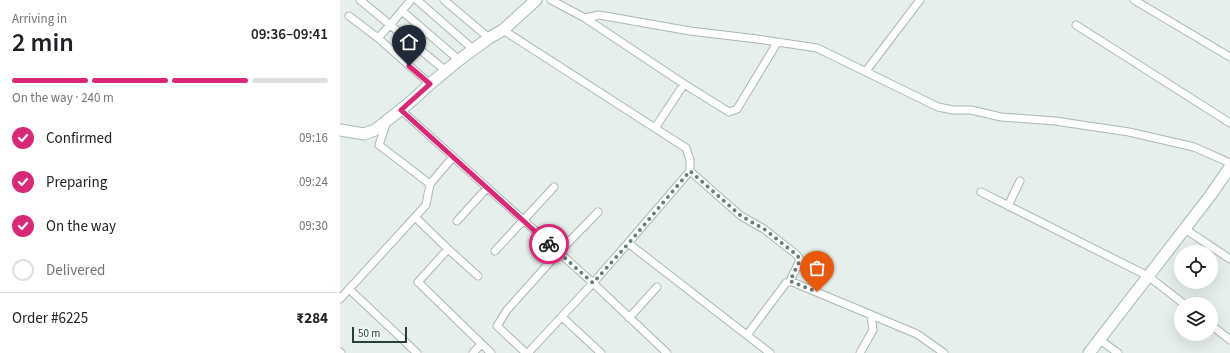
<!DOCTYPE html>
<html lang="en">
<head>
<meta charset="utf-8">
<style>
	body { margin:0; font-family:"Source Sans 3",sans-serif; background:#f2f2f2; color:#202124; height:100vh; display:flex; flex-direction:column; font-size:15px; white-space:nowrap }
	* { box-sizing:border-box; margin:0 }
	p { font-size:13px; color:#757577 }
	.icon { flex:none; width:22px; height:22px; fill:none; stroke:currentColor; stroke-width:2; stroke-linecap:round; stroke-linejoin:round }
	.map { position:relative; flex:1; overflow:hidden }
	.details { display:flex; flex-direction:column; background:#fff; width:340px }
	.details>* { flex:none }
	.tools { position:absolute; left:834px; top:245px; display:grid; gap:8px }
	.tools a { display:grid; place-items:center; width:44px; height:44px; border-radius:50%; background:#fff; box-shadow:0 4px 16px #0002; font-size:20px }
	.scale { position:absolute; left:12px; bottom:10px; width:55px; box-sizing:border-box; padding-left:4px; border:2px solid #24423a; border-top:0; font-size:11px; line-height:14px; white-space:nowrap; color:#24423a; -webkit-text-stroke:3px #f7fbf9; paint-order:stroke }
	.pin { position:absolute; display:grid; place-items:center; width:34px; height:34px; color:#fff; margin:-41px -17px; border-radius:50% 50% 50% 0; rotate:-45deg; box-shadow:0 0 4px #0007 }
	.pin .icon { rotate:45deg }
	.courier { position:absolute; display:grid; place-items:center; width:40px; height:40px; margin:-20px; border:3px solid #db2777; border-radius:50%; background:#fff; color:#222; box-shadow:0 1px 5px #0007 }
	.overview em { font-style:normal; font-weight:600 }
	.overview div { display:flex; flex-direction:column-reverse }
	.overview { display:flex; align-items:center; justify-content:space-between; height:68px; padding:0 12px }
	h1 { font-size:26px; font-weight:600; line-height:30px }
	.bar { display:grid; grid-template-columns:repeat(4,1fr); gap:6px 4px; align-content:center; height:48px; padding:0 12px }
	.bar i { height:5px; border-radius:3px; background:#e0e0e0 }
	.bar .selected { background:#db2777 }
	.bar p { grid-column:span 4 }
	.line { display:flex; align-items:center; gap:10px; padding:0 12px; border-top:1px solid #e0e0e0 }
	.line div { flex:1 }
	ol { padding:0 12px; list-style:none }
	li { display:flex; align-items:center; gap:12px; height:44px }
	li p { margin-inline-start:auto }
	li .icon { padding:4px; border-radius:50%; background:#db2777; color:#fff; stroke-width:4 }
	li:last-child { color:#757577 }
	li i { width:22px; height:22px; border:2px solid #e0e0e0; border-radius:50% }
	main { display:flex; flex:1; min-height:0 }
	.map>svg:first-child { display:block }
</style>
</head>
<body>
<main>
<section class="details">
<div class="overview"><div><h1>2 min</h1><p>Arriving in</p></div><em>09:36–09:41</em></div>
<div class="bar"><i class="selected"></i><i class="selected"></i><i class="selected"></i><i></i><p>On the way · 240 m</p></div>
<ol>
<li><svg class="icon" aria-label="check" viewBox="0 0 24 24"><path d="M5 12l5 5 9-10"/></svg>Confirmed<p>09:16</p></li>
<li><svg class="icon" aria-label="check" viewBox="0 0 24 24"><path d="M5 12l5 5 9-10"/></svg>Preparing<p>09:24</p></li>
<li><svg class="icon" aria-label="check" viewBox="0 0 24 24"><path d="M5 12l5 5 9-10"/></svg>On the way<p>09:30</p></li>
<li><i></i>Delivered</li>
</ol>
<div class="line" style="height:52px"><div>Order #6225</div><b>₹284</b></div>
</section>
<div class="map">
<svg width="890" height="353" viewBox="0 0 890 353">
	<rect width="100%" height="100%" fill="#e6efeb"/>
	<g fill="none" stroke-linecap="round" stroke-linejoin="round">
		<defs>
			<path id="street" d="M20,0L106,71
				M77,0L134,50
				M104,0L149,38
				M211,0L245,18L259,15L350,31L417,39L477,48L598,107L613,110H631L661,117L715,121L789,132L854,147L890,163
				M794,0L890,57
				M62,11L119,60
				M9,16L38,38L90,84
				M245,18L344,84L389,112L397,109L437,43
				M736,25L890,123
				M163,30L315,128L344,84
				M38,38L50,25L71,0
				M526,71L580,0
				M61,110L253,283L288,243L350,171V160L346,148L315,128
				M350,171L401,216L424,229L457,255L460,260L450,281L446,283L407,335
				M90,184L113,157
				M641,192L808,276L844,304
				M668,206L680,181
				M75,217L108,249L78,282L151,353
				M117,221L147,188
				M845,229L890,259
				M288,243L430,353
				M108,249L138,276
				M155,251L214,187
				M450,281L577,334L604,353
				M9,289L77,353
				M0,299L86,205L90,184L39,145L47,121
				M222,317L261,353
				M289,318L317,287
				M871,325L890,340
				M760,340L778,353
				M0,352L1,353
				M133,353L141,344
				M186,353L157,326L167,310L219,252L258,212
				M188,353L253,283L327,353
				M520,353L533,330L531,315"/>
			<path id="secondary" d="M0,130L24,134L35,130L68,104L90,84L119,60L149,38L163,30L196,0
				M749,353L870,196L890,167"/>
		</defs>
		<use href="#street" stroke="#a8b8b2" stroke-width="9"/>
		<use href="#secondary" stroke="#a4bbb3" stroke-width="13"/>
		<use href="#street" stroke="#fff" stroke-width="7"/>
		<use href="#secondary" stroke="#fff" stroke-width="11"/>
	</g>
	<g fill="none" stroke-linecap="round" stroke-linejoin="round">
		<path stroke="#687f78" stroke-width="4" stroke-dasharray="0 7.2" d="M209,244L253,283L288,244L350,171L401,216L424,229L457,255L460,260L450,281L477,292"/>
		<path stroke="#db2777" stroke-width="5" d="M69,66L90,84L61,110L209,244"/>
	</g>
</svg>
<div class="tools">
<a><svg class="icon" aria-label="locate" viewBox="0 0 24 24"><circle cx="12" cy="12" r="6"/><path d="M12 2v4M12 18v4M2 12h4M18 12h4"/></svg></a>
<a><svg class="icon" aria-label="layers" viewBox="0 0 24 24"><path d="M12 4l9 5-9 5-9-5zM3 14l9 5 9-5"/></svg></a>
</div>
<div class="scale">50 m</div>
<div class="pin" style="left:477px;top:292px;background:#ea580c"><svg class="icon" aria-label="bag" viewBox="0 0 24 24"><path d="M5 8h14l-1 12H6zM9 8a3 3 0 0 1 6 0"/></svg></div>
<div class="pin" style="left:69px;top:66px;background:#1f2937"><svg class="icon" aria-label="home" viewBox="0 0 24 24"><path d="M3 11l9-7 9 7M6 9v11h12V9"/></svg></div>
<div class="courier" style="left:209px;top:244px"><svg class="icon" aria-label="bike" viewBox="0 0 24 24"><circle cx="6" cy="16" r="4"/><circle cx="18" cy="16" r="4"/><path d="M6 16l4-8h5l3 8M10 8l3 8H6M13 5h3"/></svg></div>
</div>
</main>
</body>
</html>
